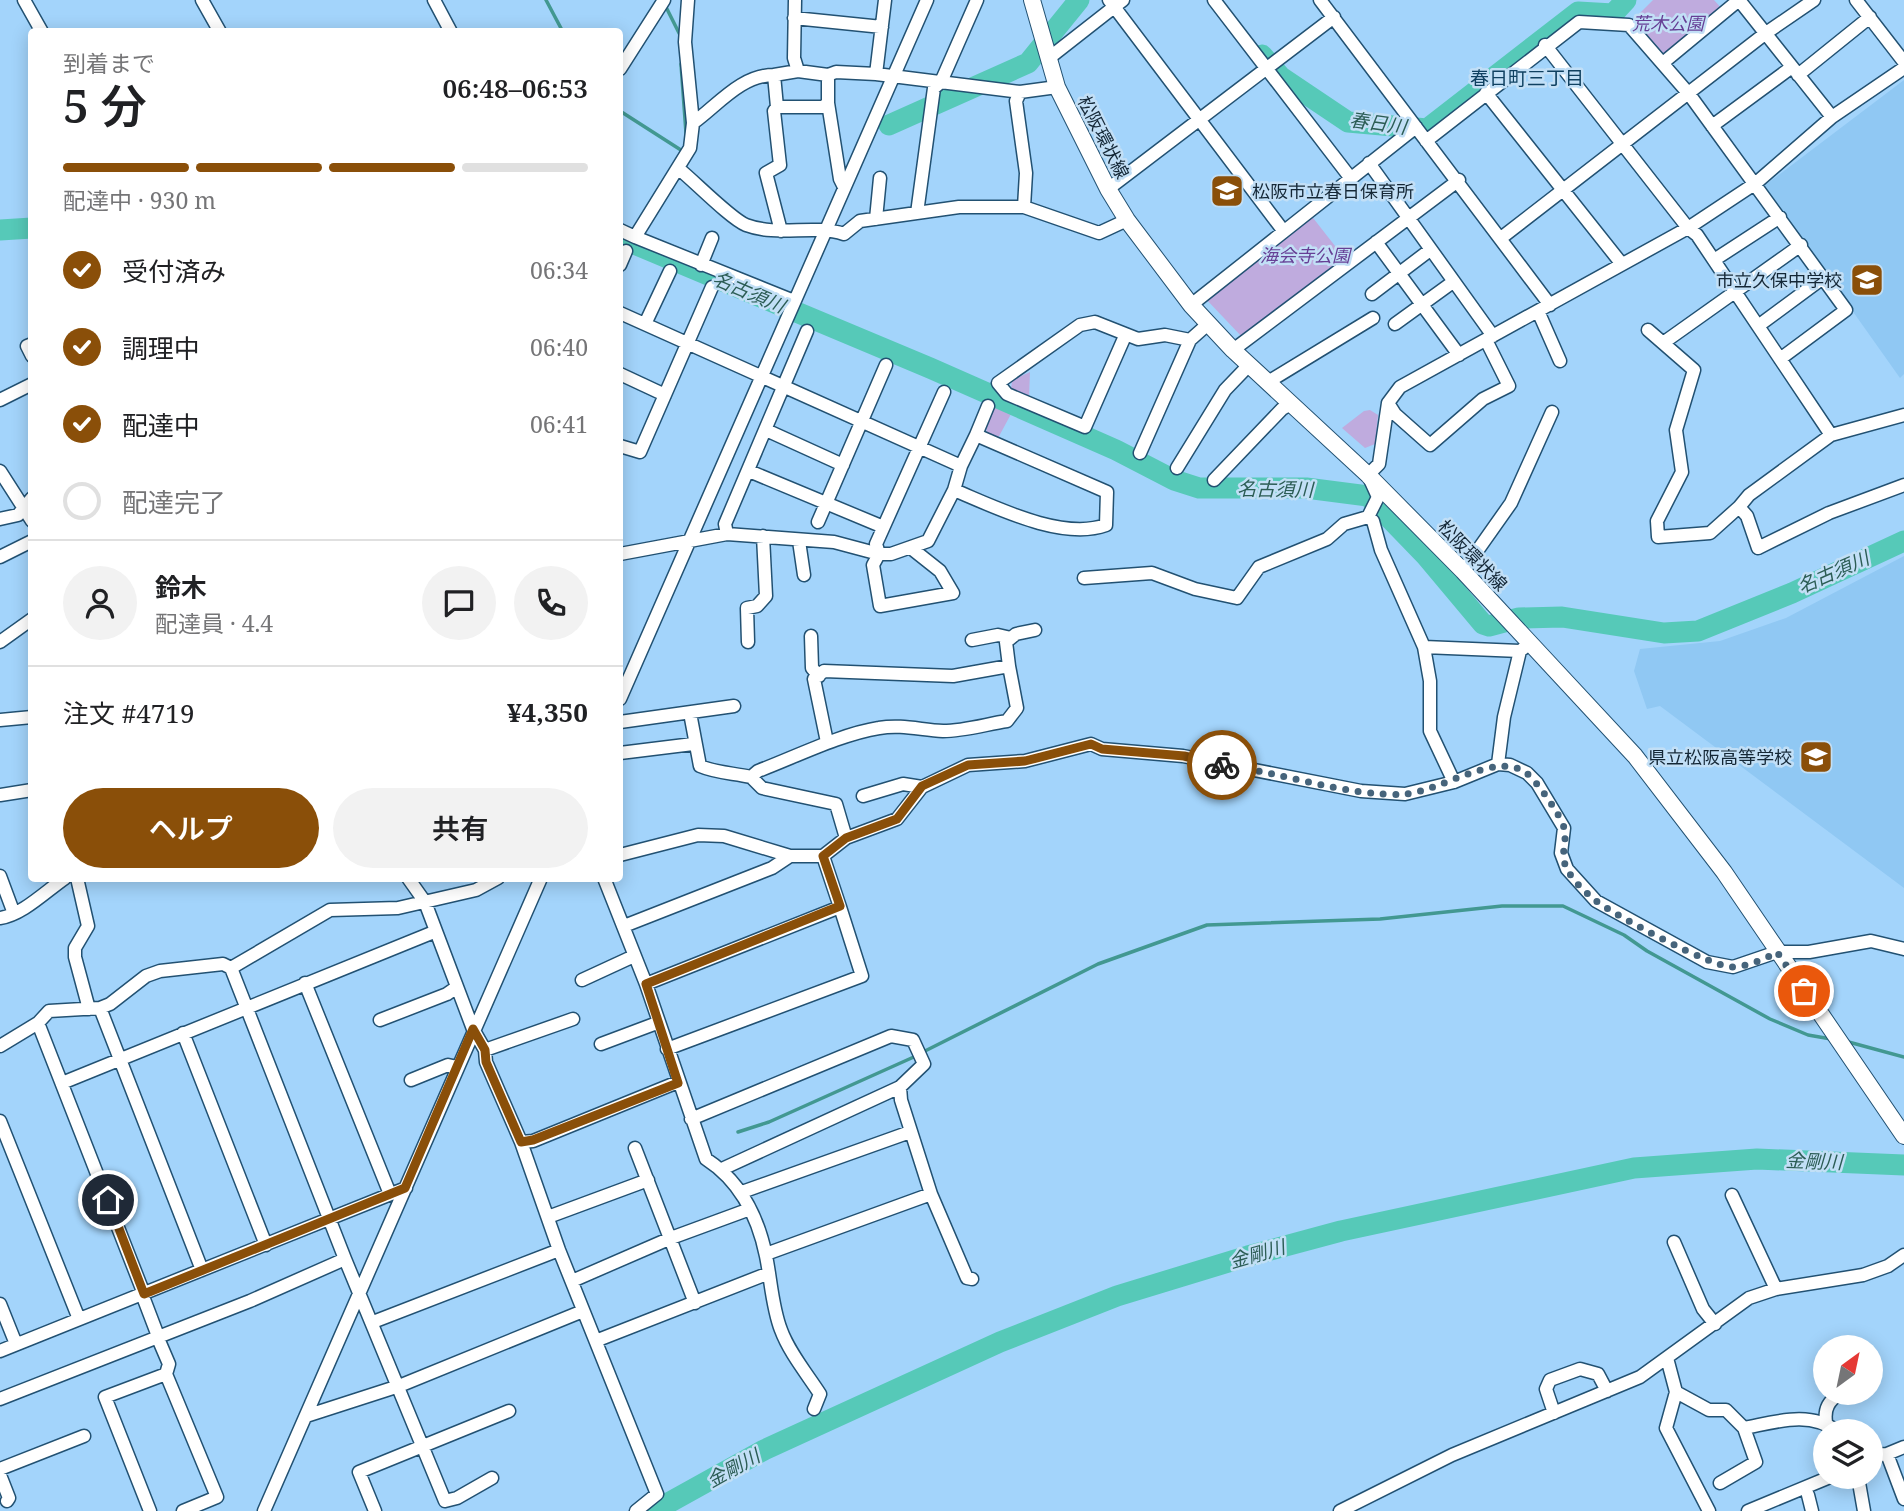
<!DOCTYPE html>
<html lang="ja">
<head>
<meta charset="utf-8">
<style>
	body { margin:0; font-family:"Noto Serif","Noto Sans JP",serif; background:#f2f2f2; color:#202124; height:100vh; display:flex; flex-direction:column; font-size:26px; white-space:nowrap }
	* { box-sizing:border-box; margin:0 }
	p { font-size:23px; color:#757577 }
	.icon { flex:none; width:38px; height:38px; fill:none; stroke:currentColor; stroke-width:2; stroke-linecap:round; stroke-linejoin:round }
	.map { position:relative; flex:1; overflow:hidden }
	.details { position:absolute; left:28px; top:28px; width:595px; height:854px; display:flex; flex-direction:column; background:#fff; border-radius:7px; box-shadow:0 4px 18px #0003 }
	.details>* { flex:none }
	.needle { width:46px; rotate:33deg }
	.tools { position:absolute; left:1813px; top:1335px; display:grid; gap:14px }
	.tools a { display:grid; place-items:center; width:70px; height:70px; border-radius:50%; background:#fff; box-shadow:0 4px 18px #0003; font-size:35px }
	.pin { position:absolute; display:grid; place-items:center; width:60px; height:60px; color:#fff; margin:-30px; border:4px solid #fff; border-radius:50%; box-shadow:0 2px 7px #0007 }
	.courier { position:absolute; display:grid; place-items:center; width:70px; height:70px; margin:-35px; border:5px solid #8a4f09; border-radius:50%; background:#fff; color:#222; box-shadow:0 2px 9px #0007 }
	.head em { font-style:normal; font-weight:600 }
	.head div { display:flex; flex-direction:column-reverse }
	.head { display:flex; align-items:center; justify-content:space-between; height:119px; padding:0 35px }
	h1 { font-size:46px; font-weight:600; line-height:52px }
	.bar { display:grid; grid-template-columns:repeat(4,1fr); gap:10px 7px; align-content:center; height:84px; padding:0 35px }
	.bar i { height:9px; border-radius:5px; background:#e0e0e0 }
	.bar .current { background:#8a4f09 }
	.bar p { grid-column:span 4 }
	.line { display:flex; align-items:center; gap:18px; padding:0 35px; border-top:2px solid #e0e0e0 }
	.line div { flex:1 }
	.round { display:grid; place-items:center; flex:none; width:74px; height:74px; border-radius:37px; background:#f2f2f2 }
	ol { padding:0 35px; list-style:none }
	li { display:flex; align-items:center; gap:21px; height:77px }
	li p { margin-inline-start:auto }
	li .icon { padding:7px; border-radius:50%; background:#8a4f09; color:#fff; stroke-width:4 }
	li:last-child { color:#757577 }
	li i { width:38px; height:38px; border:4px solid #e0e0e0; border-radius:50% }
	.action { display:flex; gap:14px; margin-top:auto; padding:14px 35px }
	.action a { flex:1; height:80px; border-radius:42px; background:#8a4f09; color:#fff; font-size:28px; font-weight:600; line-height:80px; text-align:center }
	.action a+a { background:#f2f2f2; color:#202124 }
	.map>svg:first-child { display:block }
</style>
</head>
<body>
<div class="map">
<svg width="1904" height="1511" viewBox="0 0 1904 1511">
	<rect width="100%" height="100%" fill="#a3d4fb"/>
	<path fill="#90c8f3" d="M1904,80V374L1900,378L1764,186Z
		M1904,556V888L1660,706L1647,709L1634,671L1640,649L1720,641L1786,618Z"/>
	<path fill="#bfabde" d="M1653,0H1714L1722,9L1666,56L1633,20Z
		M1310,214L1346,260L1243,338L1204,297Z
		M1030,372L1029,397L1011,390L1012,380Z
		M995,407L1011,414L997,440L987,434L986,427Z
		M1370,410L1378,415L1375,444L1365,448L1342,428L1364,411Z"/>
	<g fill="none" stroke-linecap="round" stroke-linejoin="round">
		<path stroke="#429891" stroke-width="3.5" d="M546,0L563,32
			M665,5L680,35
			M681,64L686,133
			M620,111L684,152
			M1845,1041L1904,1057
			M923,1052L1098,964L1207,925L1380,919L1502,906H1563L1624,935L1647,951L1770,1019L1808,1035L1831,1039
			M738,1132L769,1122L916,1056"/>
		<path stroke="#56c9b8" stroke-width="21" d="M1262,55L1281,77L1348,122L1427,129L1578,12L1613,14L1626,0
			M889,125L1028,63L1079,0
			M0,230L32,228
			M620,238L930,368L1116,450L1174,480L1199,488H1306L1368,496L1426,556L1483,624L1489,626L1519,618L1562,617L1664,633L1698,631L1792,593L1904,541
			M654,1511L764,1450L1000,1342L1117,1296L1248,1256L1341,1231L1634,1168L1757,1159L1904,1165"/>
		<defs>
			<path id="minor" d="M24,0L42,32
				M202,0L220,32
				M434,0L451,32
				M795,0L794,58L798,71
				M885,0L876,74L1020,92L1057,87
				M1109,0L1282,229
				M1214,0L1349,176
				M1320,0L1550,305
				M1739,0L1832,117
				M1856,0L1904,62
				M794,18L882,27
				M1545,45L1688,228L1697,235L1831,435L1749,495L1739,507L1747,516L1758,548L1829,513L1904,485
				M1049,58L1123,0
				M1664,62L1739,0
				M620,69L664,0
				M1798,75L1870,17
				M1020,92L1016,101L1026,173L1024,207
				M1486,93L1621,263
				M777,107L774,75L798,71L828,75
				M693,123C718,105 741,75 774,75
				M1712,126L1792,67
				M1426,141L1579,22L1629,25L1689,94L1846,310L1780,359
				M1369,163L1493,336
				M679,169C694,181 731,219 746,225C778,237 813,224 844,234L860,221L959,207H1024L1099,233L1127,220
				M844,187L840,179L828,103V75L836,72L876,74
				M1108,189L1334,17
				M917,213L934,88L941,82L977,0
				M876,219L880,178
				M620,230L635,237L690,148L693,123L685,42L688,0
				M781,231L766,173L780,165L774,111L777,107H823L828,103
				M635,237L794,301
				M1501,238L1766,33L1814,0
				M1376,242L1459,355
				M1714,260L1780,217
				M620,265L626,251
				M701,265L712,238
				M1372,294L1430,250
				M1191,305L1416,127
				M1538,311L1560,361
				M620,313L961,466L954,490L928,541L891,554H879L834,542L727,534L620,554
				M645,324L670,271
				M1395,324L1453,282
				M1758,326L1823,278
				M1648,330L1694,370L1676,430L1682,472L1657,521L1658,537L1710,533L1739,507
				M1125,336L1085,427L1007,394L998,383L1080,325L1095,322L1138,339L1165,335L1190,340L1208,324
				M1663,343L1801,245
				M32,344L27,346L32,356
				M1233,350L1459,180
				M620,374L665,395
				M1268,382L1373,318
				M0,400L32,384
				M1388,403L1395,414L1430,445L1483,399L1509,386L1486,340
				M766,430L843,465
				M976,435L988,406
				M1831,435L1904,415
				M620,446L640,452L712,287
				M1140,453L1190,340
				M1177,468L1225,390L1249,365
				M0,471L32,521
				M749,471L881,526
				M1214,480L1282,409L1291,404
				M954,490C995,507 1062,541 1106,525L1107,492L976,435L961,466
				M1368,517L1373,521L1381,550L1424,647L1430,681V731L1454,782
				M0,519L18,515L32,498
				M818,522L886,365
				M727,534L725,524L807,331
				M799,541L804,575
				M911,548L940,571L953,593L880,606L873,565L879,554L876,544L944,392
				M0,557L32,541
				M1463,571L1511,503L1552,412
				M1084,578L1152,573L1195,589L1237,598L1259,567L1327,539L1344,524L1368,517L1378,497L1368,475L1379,464L1388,403L1400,387L1688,228L1756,183L1832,117L1904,68
				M811,636L812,668L819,676
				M972,640L998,635L1011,638
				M0,642L32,619
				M748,642L747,608L757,606L766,596L763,536
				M1424,647L1520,651L1524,648
				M1009,666L1006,642L1016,634L1035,630
				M620,699L927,0
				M690,713L700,766C716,773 733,773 751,777L758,771C795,757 841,734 879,728C901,724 921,730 943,731C964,731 987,724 1007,721L1017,708L1009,666L953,676L824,671L814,679L827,742
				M0,720L32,717
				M620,722L734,706
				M620,753L693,744
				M1498,764L1510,765L1527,773L1537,783L1564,828L1561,853L1567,869L1596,901L1707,962L1733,967L1777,952H1809L1871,941L1904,949
				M751,777L762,788L836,804L846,838
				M0,795L32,790
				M863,796L903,784L922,787
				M620,855L698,835L724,836L790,856H823L840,907
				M823,856L846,838L897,819L922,787L968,765L1025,761L1091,744L1102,749L1183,756L1361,791L1405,794L1454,782L1498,764L1504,717L1520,651
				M0,876L13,911
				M77,878L88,926L75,948V957L89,1009
				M408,878L425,902L473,1029L485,1050L486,1062L521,1142L559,1250L657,1494L636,1511
				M604,878L646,984L706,1159C740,1181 758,1217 766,1256C771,1280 772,1307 781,1330C789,1352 807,1374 820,1394L814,1409
				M0,918C22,915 45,892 65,878
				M624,926L772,868L790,856
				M231,968L330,910L398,908L476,890L498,878
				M582,980L634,956
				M305,983L390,1194
				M646,984L840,907L862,976L667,1049
				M100,1008L202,1270
				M380,1020L447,994L457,987
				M38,1023L144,1294
				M183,1033L266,1245
				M601,1044L657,1023
				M0,1046L38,1023L49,1011L100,1008L110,1004L146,976L160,971L223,964L231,968L345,1259L445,1501L457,1498L492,1478
				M485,1050L573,1019
				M411,1080L448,1065L457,1067
				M62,1083L434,932
				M691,1119L891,1036L913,1040L924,1064L900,1087L901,1100L931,1194L967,1278L972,1279
				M0,1121L79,1319
				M521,1142L533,1141L678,1082
				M635,1148L695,1303
				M722,1169L900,1087
				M742,1192L910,1132
				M1732,1195L1776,1289
				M548,1217L648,1180
				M1674,1242L1703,1309L1715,1324
				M766,1254L931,1194
				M572,1281L671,1238L750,1209
				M142,1294L158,1336
				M0,1304L16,1344
				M373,1322L559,1250
				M157,1336L169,1364L166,1374L217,1497L183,1511
				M598,1340L769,1273
				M0,1351L406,1188
				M1667,1358L1676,1392L1666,1428L1709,1511
				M1676,1392L1709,1410H1726L1744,1428
				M0,1399L250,1301L345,1259
				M1554,1413L1546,1389L1550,1380L1580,1369L1598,1374L1607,1391
				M306,1416L399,1386L583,1311
				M1826,1422C1824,1408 1829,1401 1840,1393
				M1887,1454L1904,1499
				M1871,1455L1887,1454L1904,1447
				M0,1469L84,1436
				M0,1475L9,1498L7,1501
				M1858,1477L1864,1511
				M1720,1483L1756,1462L1744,1428C1776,1422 1810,1410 1838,1432
				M1808,1495L1812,1511
				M150,1511L105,1397L166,1374
				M264,1511L541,878
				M375,1511L359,1472L509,1411
				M1340,1511L1452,1455L1640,1377L1749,1298L1776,1289L1863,1275L1888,1266L1904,1255
				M1748,1511L1830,1477"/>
			<path id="major" d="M1032,0L1057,87L1108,189L1127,220L1191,305L1233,350L1368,475L1463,571L1635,756L1724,872L1904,1136"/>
		</defs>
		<use href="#minor" stroke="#225172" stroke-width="15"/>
		<use href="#major" stroke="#225172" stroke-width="18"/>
		<use href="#minor" stroke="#fff" stroke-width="12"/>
		<use href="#major" stroke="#fff" stroke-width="16"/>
	</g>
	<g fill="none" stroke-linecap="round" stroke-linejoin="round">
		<path stroke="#46647b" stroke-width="7" stroke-dasharray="0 12.6" d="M1222,765C1277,771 1352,798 1405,794C1441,791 1494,752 1525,772C1535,778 1562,817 1564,828C1568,842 1559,854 1567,869C1573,881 1585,892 1595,900C1614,915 1711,967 1732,967C1746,967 1765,959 1777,952L1804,991"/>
		<path stroke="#8a4f09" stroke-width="9" d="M108,1200L144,1294L405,1188L473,1029L485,1050L486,1062L521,1142L533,1140L678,1083L646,984L840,906L823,856L846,838L897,819L922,786L968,765L1025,761L1091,744L1102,749L1184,756L1222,765"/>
	</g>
	<defs>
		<symbol id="school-square" viewBox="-11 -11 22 22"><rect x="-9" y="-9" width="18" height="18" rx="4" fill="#8a4f09" stroke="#c2dff6"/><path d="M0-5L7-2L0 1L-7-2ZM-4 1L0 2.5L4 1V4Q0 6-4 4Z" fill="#fff"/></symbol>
	</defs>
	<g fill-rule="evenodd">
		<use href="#school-square" x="1208" y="172" width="38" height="38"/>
		<use href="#school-square" x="1848" y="261" width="38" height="38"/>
		<use href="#school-square" x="1797" y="738" width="38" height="38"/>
	</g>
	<g text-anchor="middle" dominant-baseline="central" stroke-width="5" stroke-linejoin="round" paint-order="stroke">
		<g font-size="18" font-style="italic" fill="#663f95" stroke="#c2dff6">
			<text x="1668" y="23">荒木公園</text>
			<text x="1305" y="255">海会寺公園</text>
		</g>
		<g font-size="18" fill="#142736" stroke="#c2dff6">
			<text transform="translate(1104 137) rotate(63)">松阪環状線</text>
			<text transform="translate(1473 555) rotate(46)">松阪環状線</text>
		</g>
		<g font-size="18" fill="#142736" stroke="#c2dff6" text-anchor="end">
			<text x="1252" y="191" text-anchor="start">松阪市立春日保育所</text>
			<text x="1842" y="280">市立久保中学校</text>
			<text x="1792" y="757">県立松阪高等学校</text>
		</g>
		<g font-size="19" fill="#104161" stroke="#c2dff6">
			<text x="1527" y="78">春日町三丁目</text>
		</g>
		<g font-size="19" font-style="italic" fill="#2c5d55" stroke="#c2dff6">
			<text transform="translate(1378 123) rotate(8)">春日川</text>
			<text transform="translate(749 292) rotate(23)">名古須川</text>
			<text transform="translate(1275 489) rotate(1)">名古須川</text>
			<text transform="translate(1833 572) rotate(-24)">名古須川</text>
			<text transform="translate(1814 1161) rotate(2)">金剛川</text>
			<text transform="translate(1257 1254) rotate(-16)">金剛川</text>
			<text transform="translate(733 1468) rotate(-29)">金剛川</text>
		</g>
	</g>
</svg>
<div class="tools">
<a><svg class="needle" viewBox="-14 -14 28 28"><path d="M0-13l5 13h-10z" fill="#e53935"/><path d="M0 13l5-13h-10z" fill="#757577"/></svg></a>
<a><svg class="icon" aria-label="layers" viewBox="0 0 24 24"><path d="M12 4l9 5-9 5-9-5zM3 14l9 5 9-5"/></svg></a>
</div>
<div class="pin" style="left:1804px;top:991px;background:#ea580c"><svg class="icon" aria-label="bag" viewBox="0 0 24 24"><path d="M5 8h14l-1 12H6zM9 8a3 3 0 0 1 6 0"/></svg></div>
<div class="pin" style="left:108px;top:1200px;background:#1f2937"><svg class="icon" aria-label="home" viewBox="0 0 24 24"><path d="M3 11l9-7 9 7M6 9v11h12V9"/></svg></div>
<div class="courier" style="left:1222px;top:765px"><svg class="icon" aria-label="bike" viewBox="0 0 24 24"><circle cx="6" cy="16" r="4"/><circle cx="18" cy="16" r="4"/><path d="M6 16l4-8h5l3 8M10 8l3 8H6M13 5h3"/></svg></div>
<section class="details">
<div class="head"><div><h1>5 分</h1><p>到着まで</p></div><em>06:48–06:53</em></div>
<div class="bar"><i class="current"></i><i class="current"></i><i class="current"></i><i></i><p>配達中 · 930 m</p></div>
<ol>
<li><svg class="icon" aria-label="check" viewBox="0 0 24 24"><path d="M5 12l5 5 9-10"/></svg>受付済み<p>06:34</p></li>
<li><svg class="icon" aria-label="check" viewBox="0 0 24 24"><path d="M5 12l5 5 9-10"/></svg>調理中<p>06:40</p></li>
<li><svg class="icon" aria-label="check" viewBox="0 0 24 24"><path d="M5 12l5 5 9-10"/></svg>配達中<p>06:41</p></li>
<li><i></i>配達完了</li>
</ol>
<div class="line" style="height:126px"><a class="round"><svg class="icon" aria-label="person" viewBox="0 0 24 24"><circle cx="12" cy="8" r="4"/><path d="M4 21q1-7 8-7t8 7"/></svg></a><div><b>鈴木</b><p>配達員 · 4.4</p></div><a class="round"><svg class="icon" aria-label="chat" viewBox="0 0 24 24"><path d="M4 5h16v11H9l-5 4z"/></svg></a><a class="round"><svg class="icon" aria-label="phone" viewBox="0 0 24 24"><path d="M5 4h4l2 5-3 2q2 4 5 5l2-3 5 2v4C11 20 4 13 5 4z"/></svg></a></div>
<div class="line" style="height:91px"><div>注文 #4719</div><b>¥4,350</b></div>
<div class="action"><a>ヘルプ</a><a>共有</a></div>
</section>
</div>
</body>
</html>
